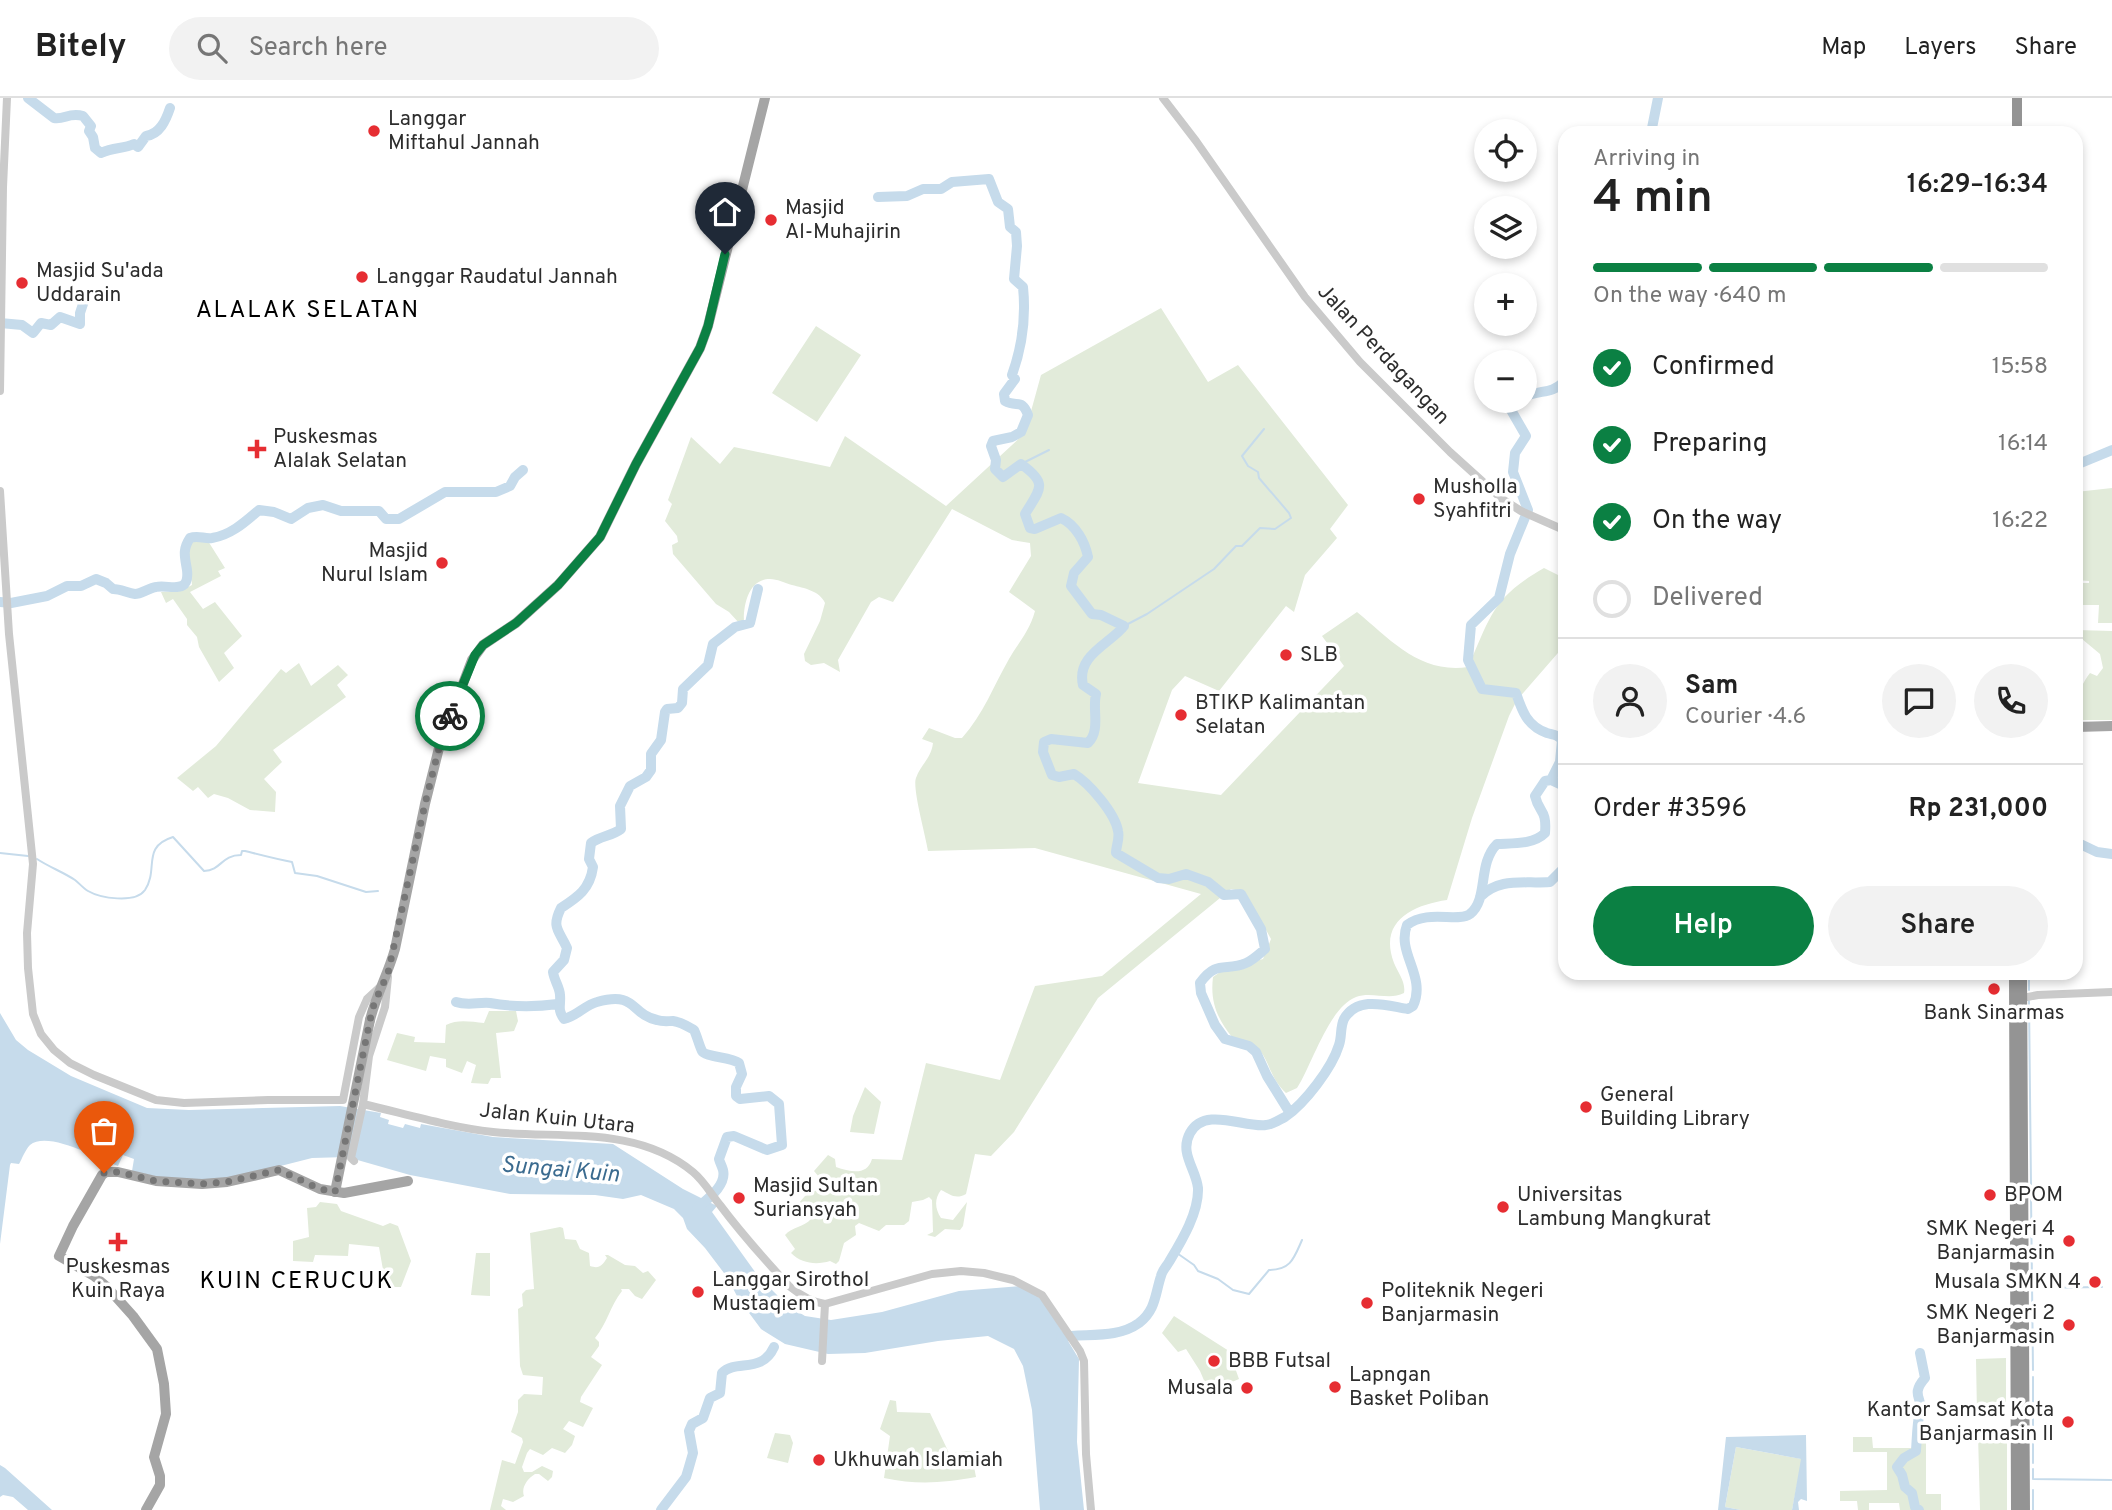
<!DOCTYPE html>
<html lang="en">
<head>
<meta charset="utf-8">
<style>
	body { margin:0; font-family:Overpass,sans-serif; background:#f2f2f2; color:#222; height:100vh; display:flex; flex-direction:column; font-size:26px; white-space:nowrap }
	* { box-sizing:border-box; margin:0 }
	p { font-size:23px; color:#767676 }
	.icon { flex:none; width:38px; height:38px; fill:none; stroke:currentColor; stroke-width:2; stroke-linecap:round; stroke-linejoin:round }
	.map { position:relative; flex:1; overflow:hidden }
	.details { position:absolute; left:1558px; top:28px; width:525px; height:854px; display:flex; flex-direction:column; background:#fff; border-radius:21px; box-shadow:0 4px 10px #0003 }
	.details>* { flex:none }
	.buttons { position:absolute; left:1474px; top:21px; display:grid; gap:14px }
	.buttons a { display:grid; place-items:center; width:63px; height:63px; border-radius:50%; background:#fff; box-shadow:0 4px 10px #0003; font-size:35px }
	.pin { position:absolute; display:grid; place-items:center; width:60px; height:60px; color:#fff; margin:-72px -30px; border-radius:50% 50% 50% 0; rotate:-45deg; box-shadow:0 0 7px #0007 }
	.pin .icon { rotate:45deg }
	.courier { position:absolute; display:grid; place-items:center; width:70px; height:70px; margin:-35px; border:5px solid #0b8043; border-radius:50%; background:#fff; color:#222; box-shadow:0 2px 9px #0007 }
	.headline em { font-style:normal; font-weight:600 }
	.headline div { display:flex; flex-direction:column-reverse }
	.headline { display:flex; align-items:center; justify-content:space-between; height:119px; padding:0 35px }
	h1 { font-size:46px; font-weight:600; line-height:52px }
	.bar { display:grid; grid-template-columns:repeat(4,1fr); gap:10px 7px; align-content:center; height:84px; padding:0 35px }
	.bar i { height:9px; border-radius:5px; background:#e0e0e0 }
	.bar .active { background:#0b8043 }
	.bar p { grid-column:span 4 }
	.line { display:flex; align-items:center; gap:18px; padding:0 35px; border-top:2px solid #e0e0e0 }
	.line div { flex:1 }
	.round { display:grid; place-items:center; flex:none; width:74px; height:74px; border-radius:37px; background:#f2f2f2 }
	ol { padding:0 35px; list-style:none }
	li { display:flex; align-items:center; gap:21px; height:77px }
	li p { margin-inline-start:auto }
	li .icon { padding:7px; border-radius:50%; background:#0b8043; color:#fff; stroke-width:4 }
	li:last-child { color:#767676 }
	li i { width:38px; height:38px; border:4px solid #e0e0e0; border-radius:50% }
	.button { display:flex; gap:14px; margin-top:auto; padding:14px 35px }
	.button a { flex:1; height:80px; border-radius:42px; background:#0b8043; color:#fff; font-size:28px; font-weight:600; line-height:80px; text-align:center }
	.button a+a { background:#f2f2f2; color:#222 }
	header { display:flex; align-items:center; gap:42px; box-sizing:border-box; height:98px; padding:0 35px; background:#fff; border-bottom:2px solid #e0e0e0 }
	header strong { font-size:33px }
	nav { display:flex; gap:38px; margin-inline-start:auto; font-size:24px }
	.search { width:490px; height:63px; background:#f2f2f2; display:flex; align-items:center; gap:18px; box-sizing:border-box; padding:0 24px; border-radius:38px; color:#767676; font-size:26px }
	.map>svg:first-child { display:block }
</style>
</head>
<body>
<header>
<strong>Bitely</strong>
<div class="search"><svg class="icon" aria-label="search" viewBox="0 0 24 24"><circle cx="10" cy="10" r="6"/><path d="M15 15l6 6"/></svg>Search here</div>
<nav><a>Map</a><a>Layers</a><a>Share</a></nav>
</header>
<div class="map">
<svg width="2112" height="1412" viewBox="0 0 2112 1412">
	<rect width="100%" height="100%" fill="#fff"/>
	<path fill="#e2ebda" d="M1161,210L1208,284L1238,267L1348,407L1330,431L1337,440L1305,477L1294,514L1286,508L1219,593L1185,578L1172,592L1138,685L1221,697L1344,568L1322,538L1357,514C1391,542 1420,576 1468,569C1491,518 1492,500 1544,470L1564,480V548L1517,602L1509,618L1472,720L1447,802C1413,807 1378,823 1394,865C1398,875 1406,884 1404,895C1389,903 1372,893 1356,899C1329,909 1312,967 1297,990L1286,995C1262,973 1274,947 1232,939C1217,920 1210,904 1213,879L1223,872L1263,861L1271,841L1245,794L1231,791L1098,900L1014,1034L991,1058L975,1056L966,1096C955,1102 950,1096 941,1092C934,1101 935,1111 941,1120L953,1122L967,1104L963,1128L960,1132L945,1131L935,1139L927,1137L933,1134L932,1102L929,1099L923,1102L912,1104L909,1123L904,1127H886L879,1133L859,1125L855,1128L856,1137L844,1145L839,1163L836,1166L830,1163C817,1167 802,1166 791,1155L795,1151L785,1137C792,1129 804,1129 811,1121L810,1116L798,1106L805,1098L823,1089L824,1085L814,1073L828,1057L835,1061L836,1069C851,1074 867,1078 872,1061L902,1062L926,965L1000,982L1035,888L1102,878L1201,796L1035,750L928,753C926,739 912,690 916,680C921,666 931,661 933,645L922,641L929,630L955,640H962C983,617 994,587 1009,561C1019,544 1030,532 1035,513L1009,494L1031,458L1030,445L1012,442L952,411L893,504L879,499L871,504L838,562L840,574L824,565L811,567L805,563L804,556L820,523L825,505C820,493 804,490 792,487C785,485 777,481 770,481C748,481 743,508 744,525L740,526L729,514L716,506L673,456L672,447L678,444L677,438L665,423L672,406L668,402L691,339L720,366L734,349L830,369L845,338L946,408L1025,335L1041,277Z
		M816,228L861,257L817,324L772,295Z
		M2112,390V525H2098L2099,507H2076V485H2089V483L2076,482V394Z
		M196,440L208,443L225,470L218,473L221,478L190,494L203,511L215,504L242,538L224,555L234,570L219,584L199,549L197,539L187,527V521L173,501L166,505L161,494L180,493L192,487C191,471 182,452 196,440Z
		M2076,532L2112,533V622H2076V610L2079,609C2078,595 2081,587 2090,575L2097,578L2103,570L2100,556L2076,536Z
		M299,565L311,588L338,567L348,577L337,587L346,599L273,652L282,664L264,681L276,694L275,714L250,712L228,700L214,696L208,700L198,689L193,693L177,680L216,648L281,571L286,575Z
		M489,913H516L518,923L514,933L496,935L501,980H491L488,986L471,985L476,967L467,963L462,975L446,969V961L430,958L426,973L387,962L397,935L415,939L414,944L445,945L446,927C458,921 471,924 484,925Z
		M865,989L881,1004L874,1036L850,1034L853,1018Z
		M320,1104L337,1106L341,1113L383,1128L390,1125L398,1128L411,1163L401,1189H386L379,1149L349,1146L348,1158L315,1157L313,1164L293,1163V1143L309,1139L307,1110L316,1109Z
		M560,1129L563,1130L565,1141L576,1142L580,1151L589,1155L590,1168C599,1171 602,1168 607,1160L605,1157H608L625,1167L635,1168L643,1175L648,1173L656,1182L642,1201L635,1198L629,1191H621L622,1193C610,1208 607,1226 595,1240L599,1244V1248L591,1259L602,1267L581,1299L580,1304L593,1310L583,1329L569,1323L563,1331L575,1338L572,1347L565,1355L552,1350L543,1357L530,1351L527,1355L522,1369L524,1374H532L542,1368L553,1373L552,1379L548,1383L539,1376H535C527,1381 521,1390 524,1398L513,1404L503,1401L501,1408L506,1412H490L502,1362L515,1366L523,1344L522,1340L511,1334L518,1314V1302L524,1296L542,1297L543,1279L523,1277L520,1268L518,1211L523,1208L522,1196L526,1192L534,1191L530,1135Z
		M476,1155H490V1198L471,1197Z
		M1174,1218L1229,1253L1239,1281L1209,1294L1200,1273L1186,1251L1178,1254L1162,1235Z
		M2006,1260V1308L1999,1310L1992,1316H1977L1976,1261Z
		M890,1302L896,1303L897,1314L930,1315L949,1355L971,1353L976,1379C942,1385 918,1387 884,1380L890,1338L880,1331Z
		M775,1335L790,1337L793,1345L788,1365L767,1360Z
		M1978,1336H1992L2007,1343V1412H1980Z
		M1853,1339H1872L1873,1350H1912V1339H1926V1396H1941V1412H1900L1899,1405H1869V1412H1858L1857,1403H1840V1393L1887,1392V1354H1853Z
		M1736,1349L1802,1361L1792,1412H1741L1725,1409Z"/>
	<path fill="#c6dbeb" d="M0,915L16,942L28,952L71,978L147,1010L189,1012L340,1008L381,1015L380,1019L389,1022L388,1026L403,1030L405,1026L420,1030L421,1026L493,1039L613,1046L683,1091L717,1108L712,1114L758,1178L787,1207L805,1218L831,1222L882,1214L959,1193L1021,1188L1043,1202L1079,1261L1077,1344L1084,1412H1040L1032,1312L1023,1268L1014,1251L988,1238L938,1243L865,1255L828,1256L785,1246L761,1231L738,1200L727,1179L705,1150L687,1131L683,1120L674,1111L641,1097L623,1101L595,1097L510,1096L410,1077L347,1059L312,1060L222,1083L172,1082L132,1073L134,1061L123,1057L118,1068C99,1061 48,1032 30,1047C25,1052 22,1061 19,1066L11,1065L10,1067L0,1146Z
		M1806,1337L1807,1403L1801,1401L1798,1404L1799,1412H1792L1801,1361L1736,1349L1725,1409L1741,1412H1718L1726,1339Z
		M0,1367L5,1370L52,1412H28L13,1399L3,1397L0,1399Z"/>
	<g fill="none" stroke-linecap="round" stroke-linejoin="round">
		<path stroke="#c6dbeb" stroke-width="2" d="M1021,366L1049,352
			M1124,528L1147,516L1214,471L1236,448H1242L1260,430L1275,431L1291,420L1289,415L1259,380L1258,374L1248,368L1242,358L1264,331
			M0,755L28,758
			M37,761C49,769 63,774 75,782C79,785 83,790 88,793C100,800 135,806 145,792C159,771 141,749 173,739L204,773C222,772 221,757 241,757L242,753H245C261,757 276,761 292,764L295,775L317,778L366,794L378,793
			M2029,875V892
			M2029,903L2031,1088
			M2031,1098L2033,1272
			M1174,1153L1194,1167L1198,1173L1218,1181L1233,1192L1249,1196L1269,1172C1291,1172 1294,1160 1302,1142
			M2033,1190L2102,1189
			M2033,1279V1365
			M2033,1371V1381L2112,1382
			M2033,1412V1392"/>
		<path stroke="#c6dbeb" stroke-width="10" d="M28,0L54,20C64,22 69,14 83,18L91,28L89,33L93,39L95,50L101,55C114,49 123,51 134,46L138,49L146,38C160,36 166,22 170,10
			M1651,35L1658,0
			M878,99L907,98L923,91H941L952,84L989,81L998,104L1008,111L1010,129L1016,134L1017,148L1014,181L1023,189C1026,218 1022,249 1012,277L1015,281L1004,296L1005,303C1017,310 1022,300 1028,317L1021,334L1012,339L993,343L991,348L996,362L995,371L1003,379L1021,366C1049,386 1040,391 1025,416L1030,430L1035,431L1061,420C1076,427 1085,444 1088,459L1074,475L1071,488L1092,516L1101,517L1124,528C1110,546 1076,557 1083,587L1096,596C1092,612 1101,632 1088,645L1051,641L1044,644L1043,654L1052,677L1059,679L1074,676C1089,685 1115,715 1118,733C1120,740 1116,748 1116,755L1158,780L1169,781L1186,776L1208,784L1224,797L1241,796L1261,831L1265,851C1259,856 1253,862 1246,865C1226,874 1217,861 1200,885L1201,895L1215,927L1225,941L1249,948L1256,954L1267,978L1290,1015
			M0,225L22,227L33,235L41,225L51,227L60,219L80,226V215L86,197
			M1564,236V238
			M1524,299C1541,291 1550,297 1564,284
			M1520,303L1511,312L1526,338L1515,355L1513,374L1528,412L1510,456L1499,500L1471,527L1468,562L1482,591L1516,595C1522,613 1527,628 1547,635C1554,637 1556,636 1562,642L1560,664L1551,682
			M2076,367L2112,352
			M0,504L11,505L47,498L67,488H81L96,481L106,485L113,491C121,491 127,495 135,496C141,496 149,490 156,489C169,486 190,498 187,472C185,459 182,452 190,440C198,437 204,441 212,440C231,437 245,424 259,412L274,414L291,421L308,410L323,407L341,413H379L386,421H399L445,394H496L510,388L515,379L523,372
			M1551,682L1564,688
			M2076,744L2097,754L2112,756
			M1480,799C1499,779 1524,786 1550,784L1564,770
			M456,904C468,908 478,904 490,905C512,909 536,909 558,906
			M697,1110C706,1102 727,1088 723,1072C722,1068 720,1065 719,1061L727,1039L734,1038L767,1052L782,1047L779,1006L769,998L740,1001L736,998V989L742,976L739,965C731,959 705,959 702,953C699,947 697,938 694,932C687,928 681,924 673,923C668,923 663,924 657,922C630,916 637,893 597,904C585,907 577,918 564,921C557,911 561,908 560,897C560,890 554,882 553,874L564,862L567,850C559,832 551,830 561,810C578,799 590,791 593,769L589,761L591,745C600,738 612,738 621,731L620,708L630,688L646,679L651,672V656L661,642L665,614L667,611L678,610L682,605L683,591L708,567L713,546L735,529L750,525L758,491
			M1061,1239C1087,1235 1117,1241 1139,1225C1156,1212 1155,1196 1161,1178C1162,1173 1166,1169 1169,1164C1181,1144 1199,1115 1198,1090C1196,1071 1179,1055 1190,1035C1205,1008 1244,1030 1266,1027C1272,1027 1279,1022 1285,1019C1305,1005 1332,970 1339,947C1342,939 1340,929 1344,921C1358,897 1388,908 1408,911L1413,908C1427,878 1396,855 1407,827C1428,811 1458,825 1470,816C1489,801 1477,766 1497,746C1512,745 1533,747 1545,735C1547,711 1539,715 1535,698L1545,683L1551,682
			M661,1412L686,1379L689,1369L693,1355L689,1333L692,1326L703,1320L710,1300L720,1295L722,1275C736,1261 762,1276 774,1249
			M1919,1412L1915,1409L1912,1395L1905,1389L1902,1377L1897,1369L1904,1360L1916,1353C1917,1338 1917,1326 1920,1312C1923,1300 1910,1297 1925,1280L1920,1255"/>
		<path stroke="#cacaca" stroke-width="8" d="M1163,0L1196,43L1305,199L1360,264L1450,354L1502,401L1521,413L1564,432
			M0,293L3,89L7,0
			M0,393L9,536L33,766L27,835L28,870L33,916L41,936L54,952L70,965L94,977L156,1002L184,1005L268,1002H343L359,919L367,901L380,889
			M2017,901L2038,897L2112,894
			M363,1006C406,1016 449,1029 493,1034C561,1041 636,1027 693,1074C704,1083 711,1096 720,1107C741,1135 765,1162 789,1188C800,1197 811,1204 825,1206L932,1176L961,1173L984,1175L1013,1182L1042,1197L1080,1253L1084,1263L1086,1356L1091,1412
			M354,1063L351,1060L363,1006L369,958L385,909L388,879
			M822,1263L825,1206"/>
		<path stroke="#a5a5a5" stroke-width="10" d="M2076,629L2112,628
			M370,922C376,897 388,876 395,851L425,706L440,646L472,562L483,547L516,525L558,487L600,439L636,366L700,250L708,228L765,0
			M146,1412L160,1387V1378L154,1359L166,1316L164,1286L157,1251L133,1218L107,1189L94,1178L59,1158L73,1128L102,1077L106,1074H118L156,1083L202,1086L227,1084L279,1072L320,1091L344,1095L408,1083"/>
		<path stroke="#949494" stroke-width="10" d="M2017,0V35
			M2014,875L2016,1412
			M2022,875L2025,1412"/>
		<path stroke="#a5a5a5" stroke-width="10" d="M335,1094L370,922"/>
	</g>
	<g fill="none" stroke-linecap="round" stroke-linejoin="round">
		<path stroke="#767676" stroke-width="7" stroke-dasharray="0 12.6" d="M104,1075L118,1074L156,1083L202,1086L227,1084L279,1072L320,1091L335,1094L370,922L374,906L388,875L425,706L440,646L450,618"/>
		<path stroke="#0b8043" stroke-width="9" d="M450,618L475,557L483,547L516,525L558,487L600,439L636,366L700,250L708,228L725,156"/>
	</g>
	<g fill="#e62d32" stroke="#fff" stroke-width="2.5">
		<circle cx="374" cy="33" r="7"/>
		<circle cx="771" cy="122" r="7"/>
		<circle cx="362" cy="179" r="7"/>
		<circle cx="22" cy="185" r="7"/>
		<path d="M253.5 340.5h7v7h7v7h-7v7h-7v-7h-7v-7h7z"/>
		<circle cx="1419" cy="401" r="7"/>
		<circle cx="442" cy="465" r="7"/>
		<circle cx="1286" cy="557" r="7"/>
		<circle cx="1181" cy="617" r="7"/>
		<circle cx="1994" cy="891" r="7"/>
		<circle cx="1586" cy="1009" r="7"/>
		<circle cx="1990" cy="1097" r="7"/>
		<circle cx="739" cy="1100" r="7"/>
		<circle cx="1503" cy="1109" r="7"/>
		<circle cx="2069" cy="1143" r="7"/>
		<path d="M114.5 1133.5h7v7h7v7h-7v7h-7v-7h-7v-7h7z"/>
		<circle cx="2095" cy="1184" r="7"/>
		<circle cx="698" cy="1194" r="7"/>
		<circle cx="1367" cy="1205" r="7"/>
		<circle cx="2069" cy="1227" r="7"/>
		<circle cx="1214" cy="1263" r="7"/>
		<circle cx="1335" cy="1289" r="7"/>
		<circle cx="1247" cy="1290" r="7"/>
		<circle cx="2068" cy="1324" r="7"/>
		<circle cx="819" cy="1362" r="7"/>
	</g>
	<g text-anchor="middle" dominant-baseline="central" stroke-width="7" stroke-linejoin="round" paint-order="stroke">
		<g font-size="21" fill="#2d2d2d" stroke="#fff" text-anchor="start">
			<text x="388" y="21">Langgar<tspan x="388" dy="24">Miftahul Jannah</tspan></text>
			<text x="785" y="110">Masjid<tspan x="785" dy="24">Al-Muhajirin</tspan></text>
			<text x="36" y="173">Masjid Su'ada<tspan x="36" dy="24">Uddarain</tspan></text>
			<text x="376" y="179">Langgar Raudatul Jannah</text>
			<text x="273" y="339">Puskesmas<tspan x="273" dy="24">Alalak Selatan</tspan></text>
			<text x="1433" y="389">Musholla<tspan x="1433" dy="24">Syahfitri</tspan></text>
			<text x="428" y="453" text-anchor="end">Masjid<tspan x="428" dy="24">Nurul Islam</tspan></text>
			<text x="1300" y="557">SLB</text>
			<text x="1195" y="605">BTIKP Kalimantan<tspan x="1195" dy="24">Selatan</tspan></text>
			<text x="1994" y="915" text-anchor="middle">Bank Sinarmas</text>
			<text x="1600" y="997">General<tspan x="1600" dy="24">Building Library</tspan></text>
			<text x="753" y="1088">Masjid Sultan<tspan x="753" dy="24">Suriansyah</tspan></text>
			<text x="1517" y="1097">Universitas<tspan x="1517" dy="24">Lambung Mangkurat</tspan></text>
			<text x="2004" y="1097">BPOM</text>
			<text x="2055" y="1131" text-anchor="end">SMK Negeri 4<tspan x="2055" dy="24">Banjarmasin</tspan></text>
			<text x="118" y="1169" text-anchor="middle">Puskesmas<tspan x="118" dy="24">Kuin Raya</tspan></text>
			<text x="712" y="1182">Langgar Sirothol<tspan x="712" dy="24">Mustaqiem</tspan></text>
			<text x="2081" y="1184" text-anchor="end">Musala SMKN 4</text>
			<text x="1381" y="1193">Politeknik Negeri<tspan x="1381" dy="24">Banjarmasin</tspan></text>
			<text x="2055" y="1215" text-anchor="end">SMK Negeri 2<tspan x="2055" dy="24">Banjarmasin</tspan></text>
			<text x="1228" y="1263">BBB Futsal</text>
			<text x="1349" y="1277">Lapngan<tspan x="1349" dy="24">Basket Poliban</tspan></text>
			<text x="1233" y="1290" text-anchor="end">Musala</text>
			<text x="2054" y="1312" text-anchor="end">Kantor Samsat Kota<tspan x="2054" dy="24">Banjarmasin II</tspan></text>
			<text x="833" y="1362">Ukhuwah Islamiah</text>
		</g>
		<g font-size="21" fill="#2d2d2d" stroke="#fff">
			<text transform="translate(1383 257) rotate(47)">Jalan Perdagangan</text>
			<text transform="translate(557 1021) rotate(6)">Jalan Kuin Utara</text>
		</g>
		<g font-size="23" font-style="italic" fill="#3b6b8f" stroke="#fff">
			<text transform="translate(560 1073) rotate(5)">Sungai Kuin</text>
		</g>
		<g font-size="24" letter-spacing="2" fill="#000" stroke="#fff">
			<text x="308" y="213">ALALAK SELATAN</text>
			<text x="297" y="1184">KUIN CERUCUK</text>
		</g>
	</g>
</svg>
<div class="buttons">
<a><svg class="icon" aria-label="locate" viewBox="0 0 24 24"><circle cx="12" cy="12" r="6"/><path d="M12 2v4M12 18v4M2 12h4M18 12h4"/></svg></a>
<a><svg class="icon" aria-label="layers" viewBox="0 0 24 24"><path d="M12 4l9 5-9 5-9-5zM3 14l9 5 9-5"/></svg></a>
<a>+</a>
<a>−</a>
</div>
<div class="pin" style="left:104px;top:1075px;background:#ea580c"><svg class="icon" aria-label="bag" viewBox="0 0 24 24"><path d="M5 8h14l-1 12H6zM9 8a3 3 0 0 1 6 0"/></svg></div>
<div class="pin" style="left:725px;top:156px;background:#1f2937"><svg class="icon" aria-label="home" viewBox="0 0 24 24"><path d="M3 11l9-7 9 7M6 9v11h12V9"/></svg></div>
<div class="courier" style="left:450px;top:618px"><svg class="icon" aria-label="bike" viewBox="0 0 24 24"><circle cx="6" cy="16" r="4"/><circle cx="18" cy="16" r="4"/><path d="M6 16l4-8h5l3 8M10 8l3 8H6M13 5h3"/></svg></div>
<section class="details">
<div class="headline"><div><h1>4 min</h1><p>Arriving in</p></div><em>16:29–16:34</em></div>
<div class="bar"><i class="active"></i><i class="active"></i><i class="active"></i><i></i><p>On the way · 640 m</p></div>
<ol>
<li><svg class="icon" aria-label="check" viewBox="0 0 24 24"><path d="M5 12l5 5 9-10"/></svg>Confirmed<p>15:58</p></li>
<li><svg class="icon" aria-label="check" viewBox="0 0 24 24"><path d="M5 12l5 5 9-10"/></svg>Preparing<p>16:14</p></li>
<li><svg class="icon" aria-label="check" viewBox="0 0 24 24"><path d="M5 12l5 5 9-10"/></svg>On the way<p>16:22</p></li>
<li><i></i>Delivered</li>
</ol>
<div class="line" style="height:126px"><a class="round"><svg class="icon" aria-label="person" viewBox="0 0 24 24"><circle cx="12" cy="8" r="4"/><path d="M4 21q1-7 8-7t8 7"/></svg></a><div><b>Sam</b><p>Courier · 4.6</p></div><a class="round"><svg class="icon" aria-label="chat" viewBox="0 0 24 24"><path d="M4 5h16v11H9l-5 4z"/></svg></a><a class="round"><svg class="icon" aria-label="phone" viewBox="0 0 24 24"><path d="M5 4h4l2 5-3 2q2 4 5 5l2-3 5 2v4C11 20 4 13 5 4z"/></svg></a></div>
<div class="line" style="height:91px"><div>Order #3596</div><b>Rp 231,000</b></div>
<div class="button"><a>Help</a><a>Share</a></div>
</section>
</div>
</body>
</html>
